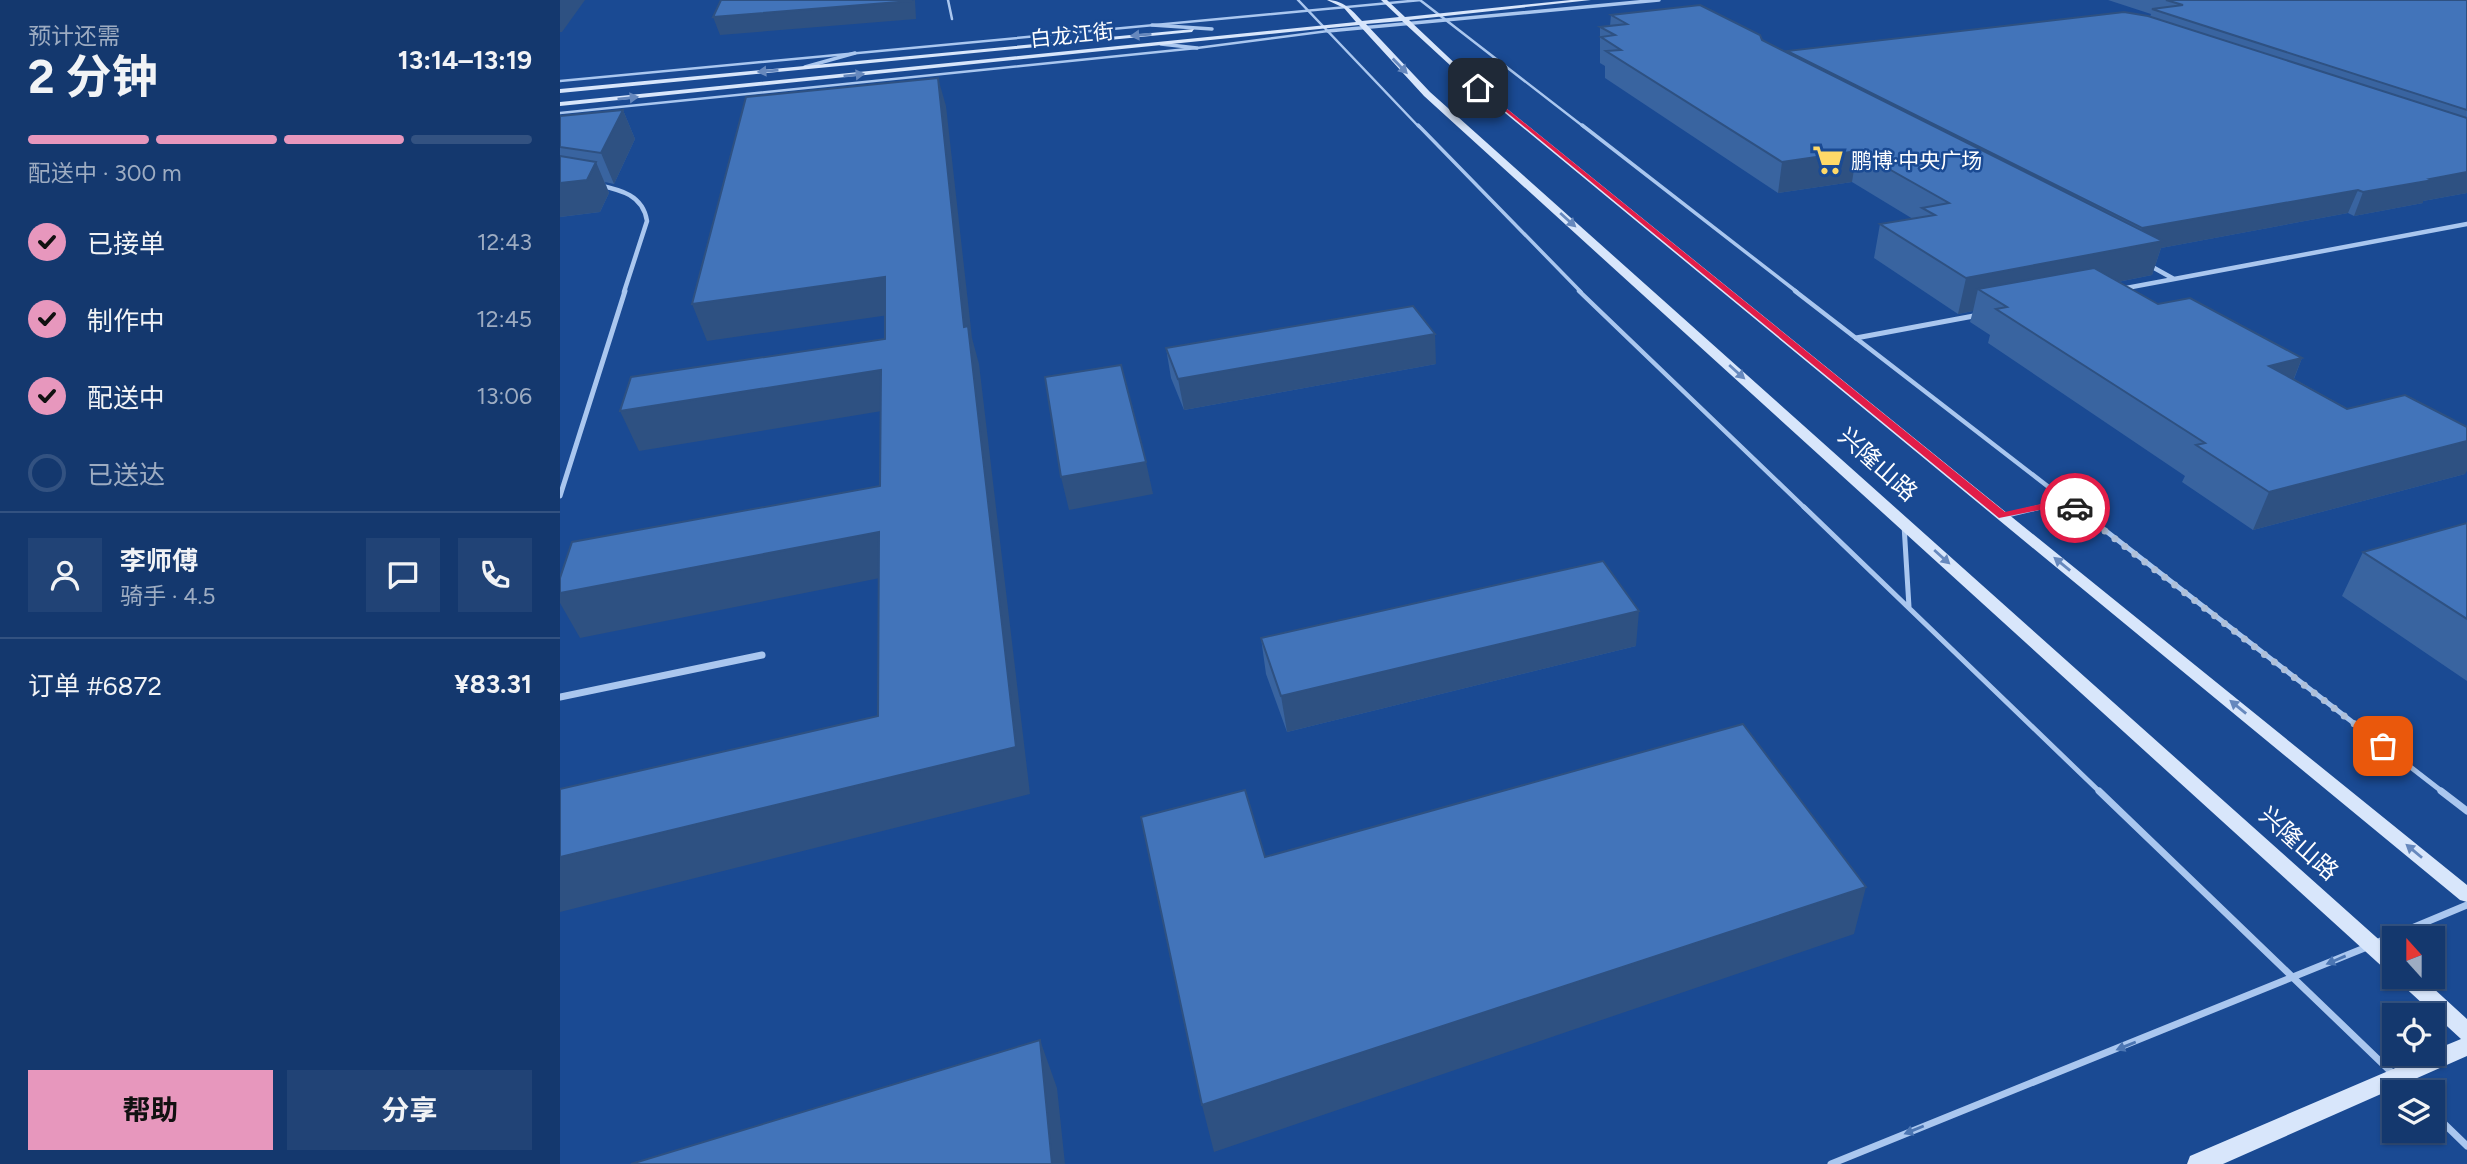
<!DOCTYPE html>
<html lang="zh">
<head>
<meta charset="utf-8">
<style>
	body { margin:0; font-family:Figtree,"Noto Sans SC",sans-serif; background:#214376; color:#f1f3f6; height:100vh; display:flex; flex-direction:column; font-size:26px; white-space:nowrap }
	* { box-sizing:border-box; margin:0 }
	p { font-size:23px; color:#9dacc2 }
	.icon { flex:none; width:38px; height:38px; fill:none; stroke:currentColor; stroke-width:2; stroke-linecap:round; stroke-linejoin:round }
	.map { position:relative; flex:1; overflow:hidden }
	.sheet { display:flex; flex-direction:column; background:#14386e; width:560px }
	.sheet>* { flex:none }
	.needle { width:46px; rotate:339deg }
	.tools { position:absolute; left:1822px; top:926px; display:grid; gap:14px }
	.tools a { display:grid; place-items:center; width:63px; height:63px; border-radius:0px; background:#14386e; box-shadow:0 2px 5px #0004,0 0 0 2px #335281; font-size:35px }
	.pin { position:absolute; display:grid; place-items:center; width:60px; height:60px; color:#fff; margin:-30px; border-radius:14px; box-shadow:0 4px 10px #0006 }
	.courier { position:absolute; display:grid; place-items:center; width:70px; height:70px; margin:-35px; border:5px solid #e11d48; border-radius:50%; background:#fff; color:#222; box-shadow:0 2px 9px #0007 }
	.summary em { font-style:normal; font-weight:700 }
	.summary div { display:flex; flex-direction:column-reverse }
	.summary { display:flex; align-items:center; justify-content:space-between; height:119px; padding:0 28px }
	h1 { font-size:46px; font-weight:700; line-height:52px }
	.bar { display:grid; grid-template-columns:repeat(4,1fr); gap:10px 7px; align-content:center; height:84px; padding:0 28px }
	.bar i { height:9px; border-radius:5px; background:#335281 }
	.bar .on { background:#e797bd }
	.bar p { grid-column:span 4 }
	.line { display:flex; align-items:center; gap:18px; padding:0 28px; border-top:2px solid #335281 }
	.line div { flex:1 }
	.round { display:grid; place-items:center; flex:none; width:74px; height:74px; border-radius:0px; background:#214376 }
	ol { padding:0 28px; list-style:none }
	li { display:flex; align-items:center; gap:21px; height:77px }
	li p { margin-inline-start:auto }
	li .icon { padding:7px; border-radius:50%; background:#e797bd; color:#111; stroke-width:4 }
	li:last-child { color:#9dacc2 }
	li i { width:38px; height:38px; border:4px solid #335281; border-radius:50% }
	.cta { display:flex; gap:14px; margin-top:auto; padding:14px 28px }
	.cta a { flex:1; height:80px; border-radius:0px; background:#e797bd; color:#111; font-size:28px; font-weight:700; line-height:80px; text-align:center }
	.cta a+a { background:#214376; color:#f1f3f6 }
	main { display:flex; flex:1; min-height:0 }
	.map>svg:first-child { display:block }
</style>
</head>
<body>
<main>
<section class="sheet">
<div class="summary"><div><h1>2 分钟</h1><p>预计还需</p></div><em>13:14–13:19</em></div>
<div class="bar"><i class="on"></i><i class="on"></i><i class="on"></i><i></i><p>配送中 · 300 m</p></div>
<ol>
<li><svg class="icon" aria-label="check" viewBox="0 0 24 24"><path d="M5 12l5 5 9-10"/></svg>已接单<p>12:43</p></li>
<li><svg class="icon" aria-label="check" viewBox="0 0 24 24"><path d="M5 12l5 5 9-10"/></svg>制作中<p>12:45</p></li>
<li><svg class="icon" aria-label="check" viewBox="0 0 24 24"><path d="M5 12l5 5 9-10"/></svg>配送中<p>13:06</p></li>
<li><i></i>已送达</li>
</ol>
<div class="line" style="height:126px"><a class="round"><svg class="icon" aria-label="person" viewBox="0 0 24 24"><circle cx="12" cy="8" r="4"/><path d="M4 21q1-7 8-7t8 7"/></svg></a><div><b>李师傅</b><p>骑手 · 4.5</p></div><a class="round"><svg class="icon" aria-label="chat" viewBox="0 0 24 24"><path d="M4 5h16v11H9l-5 4z"/></svg></a><a class="round"><svg class="icon" aria-label="phone" viewBox="0 0 24 24"><path d="M5 4h4l2 5-3 2q2 4 5 5l2-3 5 2v4C11 20 4 13 5 4z"/></svg></a></div>
<div class="line" style="height:91px"><div>订单 #6872</div><b>¥83.31</b></div>
<div class="cta"><a>帮助</a><a>分享</a></div>
</section>
<div class="map">
<svg width="1907" height="1164" viewBox="0 0 1907 1164">
	<rect width="100%" height="100%" fill="#1a4a93"/>
	<g fill="none" stroke-linecap="round" stroke-linejoin="round">
		<path stroke="#aac7ef" stroke-width="2.5" d="M388,0L392,19
			M738,0L859,127
			M860,0L1024,127
			M0,81L861,0
			M0,113L637,48L768,31"/>
		<path stroke="#aac7ef" stroke-width="3.5" d="M858,125L1021,292
			M1022,125L1237,292"/>
		<path stroke="#aac7ef" stroke-width="4.5" d="M1019,291L1246,509
			M1235,291L1517,509
			M1473,509L1507,501"/>
		<path stroke="#aac7ef" stroke-width="5" d="M1244,507L1541,793
			M1515,507L1884,793
			M1443,516L1481,507
			M1344,525L1349,607"/>
		<path stroke="#aac7ef" stroke-width="7" d="M1539,791L1852,1092
			M1881,791L1907,811
			M1816,943L1907,905
			M1872,1112L1907,1146
			M1271,1164L1807,947"/>
		<path stroke="#aac7ef" stroke-width="3.5" d="M592,25L652,29
			M768,31L1099,0
			M601,44L637,48
			M245,67L295,53"/>
		<path stroke="#aac7ef" stroke-width="4.5" d="M38,185C61,190 83,195 87,221L64,292
			M1587,264L1614,279
			M1561,289L1907,224"/>
		<path stroke="#aac7ef" stroke-width="5" d="M1296,338L1419,315
			M0,496L65,291"/>
		<path stroke="#aac7ef" stroke-width="7" d="M0,697L202,655"/>
		<path fill="#d8e6fb" fill-rule="evenodd" d="M767,0C783,0 792,10 802,21L839,17L821,0H827L845,17L1011,0H1031L849,20L920,87L1907,885V902L1900,900L916,89L842,21L806,24L870,92L1834,953V973L1827,971L864,96L799,25L0,106V102L796,22L784,8Z
			M634,29L632,32L0,93V89Z
			M1836,976H1860L1907,1019V1056L1663,1164H1627L1630,1156L1868,1054H1872V1051L1901,1039L1839,982Z"/>
	</g>
	<path fill="#3964a0" d="M1548,0H1907V193L1863,201V203L1794,216L1788,213L1601,248L1592,275L1558,282L1598,304L1742,358L1734,379L1905,474L1693,530L1622,482L1625,476L1428,343L1430,335L1410,322L1413,311L1398,314L1314,258L1320,224L1353,219L1292,182L1218,193L1045,78V66L1040,63V27L1050,26L1051,15L1202,40L1227,53V51L1590,17L1591,14Z
		M63,110L75,139L54,184L45,182L49,193L40,212L0,217V116Z
		M606,348L876,364L624,410L611,378Z
		M1907,523V681L1782,596L1803,552Z
		M701,638L1076,646L727,732L706,674Z"/>
	<path fill="#2e5182" d="M0,0H25L2,32H0Z
		M355,0L356,19L160,35L153,17Z
		M378,78L386,106L412,338L419,364L470,794L0,912V857L456,747L404,327Z
		M63,110L75,139L54,184L41,153Z
		M1297,151L1292,182L1218,193L1222,162Z
		M36,162L49,193L40,212L0,217V183Z
		M1907,172V193L1863,201V203L1794,216L1803,192Z
		M1798,190L1788,213L1601,248L1592,275L1443,305L1418,289L1413,311L1398,314L1406,278L1577,246L1582,228Z
		M325,277L336,314L147,341L132,304Z
		M875,334L876,364L624,410L618,379Z
		M1742,358L1728,393L1709,366Z
		M321,370L334,409L79,451L60,411Z
		M1907,441V471L1905,474L1693,530L1709,492Z
		M586,462L593,494L509,510L501,477Z
		M319,532L335,575L20,638L0,603V593Z
		M1079,611L1076,646L727,732L721,696Z
		M1306,887L1294,934L654,1152L642,1105Z
		M480,1040L497,1088L505,1164H492Z"/>
	<path fill="#4274ba" stroke="#2e5182" stroke-width="2" d="M161,0H351V1L153,17Z
		M1606,0H1907V110L1592,9L1623,5Z
		M1140,5L1200,35L1202,40L1603,241L1406,278L1320,224L1375,215L1362,208L1389,203L1297,151L1222,162L1046,51L1061,50L1041,37L1055,35L1040,27L1067,24L1051,15Z
		M1564,12L1588,16L1907,118V172L1870,179L1873,180L1803,192L1798,190L1582,228L1227,51Z
		M378,78L404,327L408,326L456,747L0,857V789L318,716L319,532L0,593V578L12,542L320,486L321,370L60,411L71,377L325,339V277L132,304L186,97Z
		M63,110L41,153L0,147V116Z
		M0,156L36,162L27,180L0,183Z
		M1534,268L1598,304L1630,298L1742,358L1709,366L1787,409L1845,395L1907,427V441L1709,492L1636,445L1645,443L1436,309L1447,307L1418,289Z
		M853,306L875,334L618,379L606,348Z
		M561,365L586,462L501,477L485,377Z
		M1907,523V619L1803,552Z
		M1043,561L1079,611L721,696L701,638Z
		M1183,724L1306,887L642,1105L581,817L685,790L705,857Z
		M480,1040L492,1164H71Z"/>
	<defs><path id="oneway-solid" d="M-6-.8H1V-3.2L6.5 0L1 3.2V.8H-6Z" transform="scale(1.75)"/></defs>
	<g fill="#6688bd">
		<use href="#oneway-solid" transform="translate(581 35) rotate(175)"/>
		<use href="#oneway-solid" transform="translate(840 66) rotate(46)"/>
		<use href="#oneway-solid" transform="translate(208 71) rotate(175)"/>
		<use href="#oneway-solid" transform="translate(294 75) rotate(-6)"/>
		<use href="#oneway-solid" transform="translate(68 98) rotate(-6)"/>
		<use href="#oneway-solid" transform="translate(1008 220) rotate(42)"/>
		<use href="#oneway-solid" transform="translate(1177 372) rotate(42)"/>
		<use href="#oneway-solid" transform="translate(1382 557) rotate(42)"/>
		<use href="#oneway-solid" transform="translate(1502 564) rotate(-141)"/>
		<use href="#oneway-solid" transform="translate(1678 707) rotate(-141)"/>
		<use href="#oneway-solid" transform="translate(1854 851) rotate(-140)"/>
	</g>
	<g fill="#4c76b3">
		<use href="#oneway-solid" transform="translate(1776 960) rotate(157)"/>
		<use href="#oneway-solid" transform="translate(1566 1046) rotate(158)"/>
		<use href="#oneway-solid" transform="translate(1354 1130) rotate(158)"/>
	</g>
	<path fill="#e11d48" d="M916,87H920L1445,512L1507,498L1519,506V510H1511L1505,505L1439,518Z"/>
	<g fill="none" stroke-linecap="round" stroke-linejoin="round">
		<path stroke="#afc0d9" stroke-width="7" stroke-dasharray="0 12.6" d="M1515,508L1823,746"/>
	</g>
	<defs>
		<symbol id="supermarket-bare" viewBox="-9 -9 18 18"><path d="M-6-5.5h2.5l.6 2H6L4.5 2H-2.5L-4.4-4H-6ZM-1.5 3.2a1.3 1.3 0 1 0 .1 0ZM3 3.2a1.3 1.3 0 1 0 .1 0Z" fill="#ffd968" stroke="#1a4a93" stroke-width="2.5" paint-order="stroke"/></symbol>
	</defs>
	<g fill-rule="evenodd">
		<use href="#supermarket-bare" x="1246" y="138" width="44" height="44"/>
	</g>
	<g text-anchor="middle" dominant-baseline="central" stroke-width="5" stroke-linejoin="round" paint-order="stroke">
		<g font-size="21" fill="#fff" stroke="#1a4a93">
			<text transform="translate(512 35) rotate(-6)">白龙江街</text>
		</g>
		<g font-size="21" fill="#fff" stroke="#1a4a93" text-anchor="start">
			<text x="1291" y="160">鹏博·中央广场</text>
		</g>
		<g font-size="24" fill="#fff" stroke="#1a4a93">
			<text transform="translate(1318 464) rotate(42)">兴隆山路</text>
			<text transform="translate(1739 843) rotate(42)">兴隆山路</text>
		</g>
	</g>
</svg>
<div class="tools">
<a><svg class="needle" viewBox="-14 -14 28 28"><path d="M0-13l5 13h-10z" fill="#e53935"/><path d="M0 13l5-13h-10z" fill="#9dacc2"/></svg></a>
<a><svg class="icon" aria-label="locate" viewBox="0 0 24 24"><circle cx="12" cy="12" r="6"/><path d="M12 2v4M12 18v4M2 12h4M18 12h4"/></svg></a>
<a><svg class="icon" aria-label="layers" viewBox="0 0 24 24"><path d="M12 4l9 5-9 5-9-5zM3 14l9 5 9-5"/></svg></a>
</div>
<div class="pin" style="left:1823px;top:746px;background:#ea580c"><svg class="icon" aria-label="bag" viewBox="0 0 24 24"><path d="M5 8h14l-1 12H6zM9 8a3 3 0 0 1 6 0"/></svg></div>
<div class="pin" style="left:918px;top:88px;background:#1f2937"><svg class="icon" aria-label="home" viewBox="0 0 24 24"><path d="M3 11l9-7 9 7M6 9v11h12V9"/></svg></div>
<div class="courier" style="left:1515px;top:508px"><svg class="icon" aria-label="car" viewBox="0 0 24 24"><path d="M5 17H2v-5l4-1 3-4h7l3 4 3 1v5h-3M9 17h6M6 11h13"/><circle cx="7" cy="17" r="2"/><circle cx="17" cy="17" r="2"/></svg></div>
</div>
</main>
</body>
</html>
